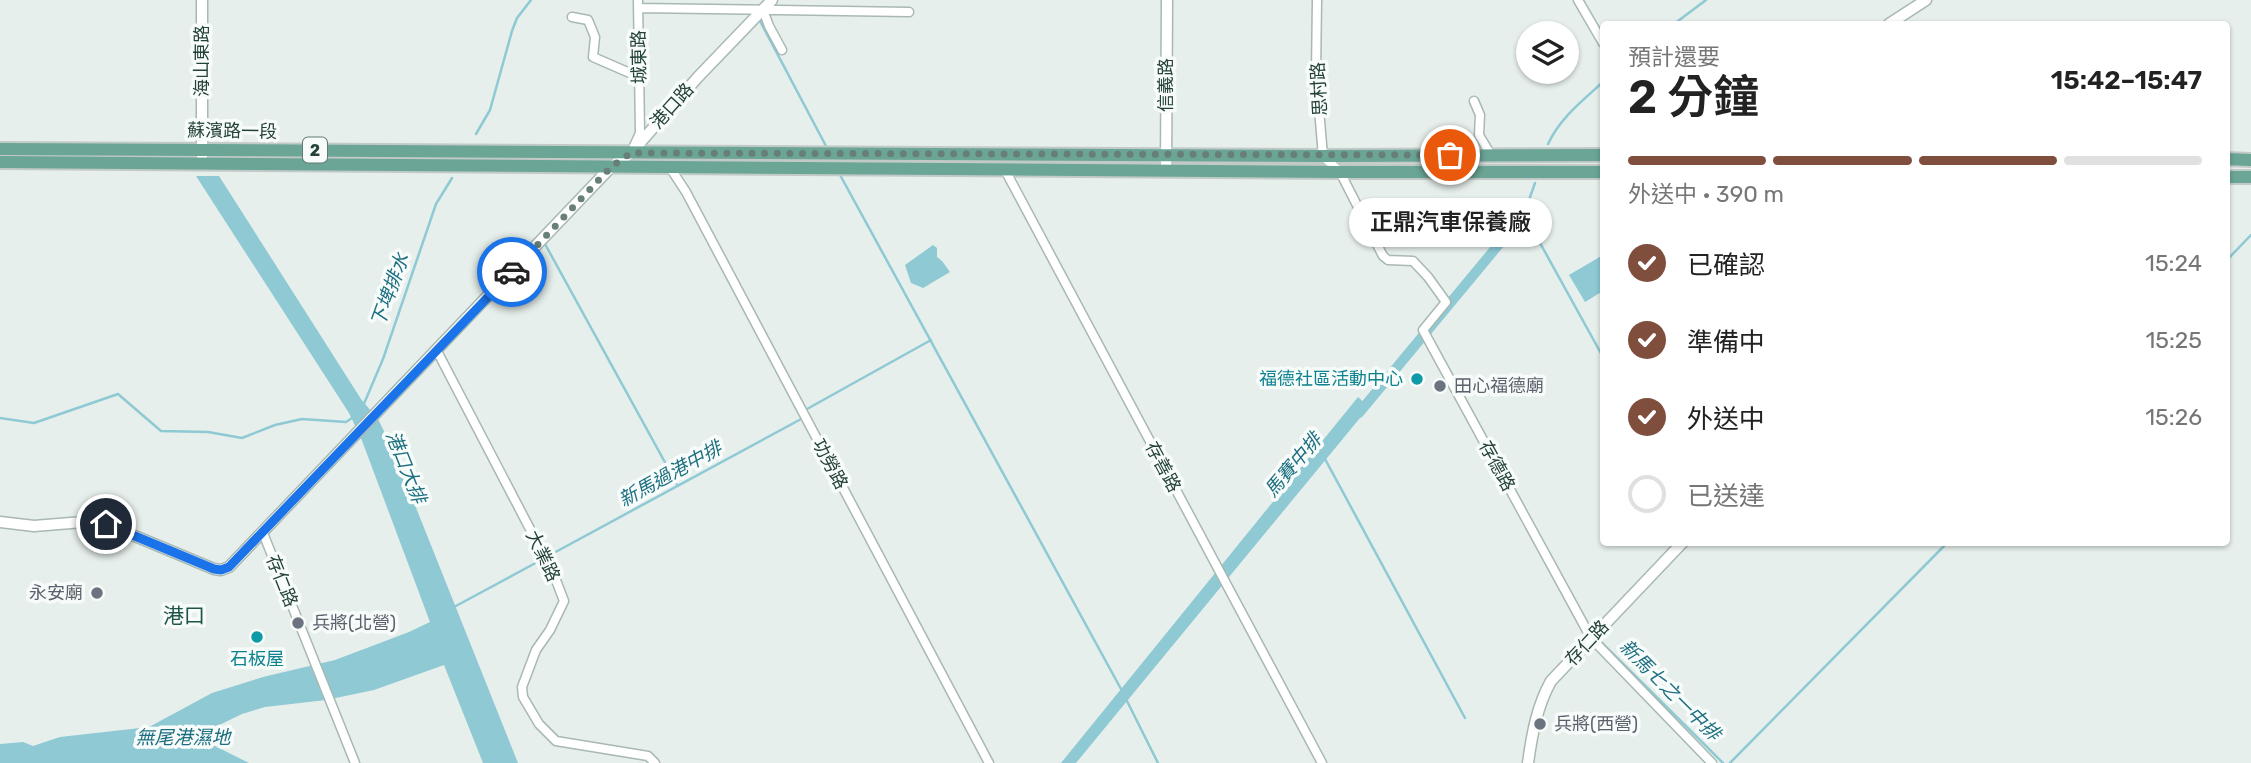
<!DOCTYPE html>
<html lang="zh-TW">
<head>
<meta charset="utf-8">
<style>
	body { margin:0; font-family:Rubik,"Noto Sans TC",sans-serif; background:#f6f6f6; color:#222; height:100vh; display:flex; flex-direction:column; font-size:26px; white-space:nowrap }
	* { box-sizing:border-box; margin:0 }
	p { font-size:23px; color:#767676 }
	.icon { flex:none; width:38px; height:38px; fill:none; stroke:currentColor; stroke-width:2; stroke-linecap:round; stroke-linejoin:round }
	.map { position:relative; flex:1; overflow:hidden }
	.panel { position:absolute; left:1600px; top:21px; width:630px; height:525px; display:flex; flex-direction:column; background:#fff; border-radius:7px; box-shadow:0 2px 5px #0004 }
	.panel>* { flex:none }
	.buttons { position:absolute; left:1516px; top:21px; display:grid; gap:14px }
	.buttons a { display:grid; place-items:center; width:63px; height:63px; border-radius:50%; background:#fff; box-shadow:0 2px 5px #0004; font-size:35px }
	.pin { position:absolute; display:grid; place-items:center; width:60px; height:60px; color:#fff; margin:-30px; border:4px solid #fff; border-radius:50%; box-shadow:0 2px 7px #0007 }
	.courier { position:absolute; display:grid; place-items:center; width:70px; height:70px; margin:-35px; border:5px solid #1a73e8; border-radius:50%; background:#fff; color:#222; box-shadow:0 2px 9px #0007 }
	.bubble { position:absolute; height:49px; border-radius:24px; background:#fff; box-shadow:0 2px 5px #0004; font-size:23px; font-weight:600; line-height:49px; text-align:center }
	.summary em { font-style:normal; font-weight:600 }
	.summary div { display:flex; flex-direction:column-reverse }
	.summary { display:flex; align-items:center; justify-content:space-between; height:119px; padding:0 28px }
	h1 { font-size:46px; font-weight:600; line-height:52px }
	.bar { display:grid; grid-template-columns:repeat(4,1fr); gap:10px 7px; align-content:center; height:84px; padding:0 28px }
	.bar i { height:9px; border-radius:5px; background:#e0e0e0 }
	.bar .on { background:#804e3d }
	.bar p { grid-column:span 4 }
	ol { padding:0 28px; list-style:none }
	li { display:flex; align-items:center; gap:21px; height:77px }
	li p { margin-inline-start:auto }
	li .icon { padding:7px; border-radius:50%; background:#804e3d; color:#fff; stroke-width:4 }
	li:last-child { color:#767676 }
	li i { width:38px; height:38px; border:4px solid #e0e0e0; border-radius:50% }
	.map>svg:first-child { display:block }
</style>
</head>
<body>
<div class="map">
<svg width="2251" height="763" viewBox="0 0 2251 763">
	<rect width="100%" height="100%" fill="#e6efeb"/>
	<path fill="#8ec9d4" d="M196,176H219L361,399L379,421L393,450L518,763H483L444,665L374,690L326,700L265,707L242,714L209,730L208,737L211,744L249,763H0V744L23,742L33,746L60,737L149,727L212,693L263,677L335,660L409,632L430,622L361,438L349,413Z
		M933,245L937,248V257L942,261L950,272L923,288L911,283L905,265Z
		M1603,255V291L1585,302L1569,275Z
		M1358,397L1369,407L1076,763H1061Z"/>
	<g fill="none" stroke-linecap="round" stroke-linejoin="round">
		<path stroke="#8ec9d4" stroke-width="2.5" d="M760,21L827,148
			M1674,24L1706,0
			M476,134L490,110L512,31L517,18L531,0
			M1548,144C1560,118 1582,101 1603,82
			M839,173L1121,689
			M1535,183L1524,214L1603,357
			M545,244L678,486
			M2226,261L2251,235
			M363,406L383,359L436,204L452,178
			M807,409L931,340
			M0,418L34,423L118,394L161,431L208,432L242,438L275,425L302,419L346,422L352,418
			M1325,459L1465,718
			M550,555L803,418
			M454,607L543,559
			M1597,638L1723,763
			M1127,701L1158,763
			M1730,763L1948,542"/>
		<path stroke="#8ec9d4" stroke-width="10" d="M1359,413L1524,214"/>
		<defs>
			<path id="minor" d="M1317,0L1316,74L1323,156L1340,172L1383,256L1388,260L1413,261L1428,277L1446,302L1423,330L1591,638L1712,763
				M1578,0L1603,43
				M638,8L909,12
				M763,10L769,26L782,50
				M572,17L588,20L595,37L593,57L639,77
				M1474,101L1480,115L1479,135L1491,155
				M634,146L640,133L638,0
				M669,166L686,192L989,763
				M1005,170L1322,763
				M437,351L554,575L564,601L550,630L536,650L522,687L523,697L539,724L556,741L648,756L655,763
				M263,533L355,763"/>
			<path id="tertiary" d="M1889,24L1926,0
				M202,156V0
				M1166,170L1167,0
				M0,522L34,526L83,522L106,524L214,569L221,570L229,567L611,167L631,153L698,77L772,0
				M1528,763C1532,734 1537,706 1551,681L1683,542"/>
			<path id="primary" d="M0,149L1323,156L1603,155
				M2226,159L2251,160
				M0,162L1340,172H1603
				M2226,177H2251"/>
		</defs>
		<use href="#minor" stroke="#a8b8b2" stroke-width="11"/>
		<use href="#tertiary" stroke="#a8b8b2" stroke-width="13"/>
		<use href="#primary" stroke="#c2cac8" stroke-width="16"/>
		<use href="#minor" stroke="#fff" stroke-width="8"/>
		<use href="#tertiary" stroke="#fff" stroke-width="10"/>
		<use href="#primary" stroke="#6aa596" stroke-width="12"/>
	</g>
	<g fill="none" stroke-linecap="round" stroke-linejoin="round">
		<path stroke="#687f78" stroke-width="7" stroke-dasharray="0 12.6" d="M512,272L611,167L631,153L1450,155"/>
		<path stroke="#1a73e8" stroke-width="9" d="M106,524L214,569L221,570L229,567L512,272"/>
	</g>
	<g fill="#0f9aa8" stroke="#f7fbf9" stroke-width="2.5">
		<circle cx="1417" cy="379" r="7"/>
		<circle cx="257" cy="637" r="7"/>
	</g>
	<g fill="#6b7280" stroke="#f7fbf9" stroke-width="2.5">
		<circle cx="1440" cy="386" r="7"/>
		<circle cx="97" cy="593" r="7"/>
		<circle cx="298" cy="623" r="7"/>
		<circle cx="1540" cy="724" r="7"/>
	</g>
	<g text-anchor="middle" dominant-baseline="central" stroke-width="7" stroke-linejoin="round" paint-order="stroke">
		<rect fill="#f7fbf9" stroke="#637a73" stroke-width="2" x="303" y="137.5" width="24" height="25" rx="5"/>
		<g font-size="16" font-weight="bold" fill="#24423a">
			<text x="315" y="150">2</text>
		</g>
		<g font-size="18" fill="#24423a" stroke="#f7fbf9">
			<text transform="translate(639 57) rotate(-91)">城東路</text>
			<text transform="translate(202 61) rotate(-90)">海山東路</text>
			<text transform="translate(1166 85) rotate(-90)">信義路</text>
			<text transform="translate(1319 89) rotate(-93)">思村路</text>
			<text transform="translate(672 106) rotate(-48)">港口路</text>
			<text transform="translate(232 131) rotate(1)">蘇濱路一段</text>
			<text transform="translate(830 464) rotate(62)">功勞路</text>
			<text transform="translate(1497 466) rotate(61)">存德路</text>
			<text transform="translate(1163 467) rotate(62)">存善路</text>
			<text transform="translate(543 556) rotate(64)">大業路</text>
			<text transform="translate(282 581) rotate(68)">存仁路</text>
			<text transform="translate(1587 643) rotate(-47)">存仁路</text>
		</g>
		<g font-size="18" fill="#0d838f" stroke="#f7fbf9" text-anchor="end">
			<text x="1403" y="379">福德社區活動中心</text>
			<text x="257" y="659" text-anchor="middle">石板屋</text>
		</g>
		<g font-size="18" fill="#5b616d" stroke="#f7fbf9" text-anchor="start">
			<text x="1454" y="386">田心福德廟</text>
			<text x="83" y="593" text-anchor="end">永安廟</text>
			<text x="312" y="623">兵將(北營)</text>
			<text x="1554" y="724">兵將(西營)</text>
		</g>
		<g font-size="19" font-style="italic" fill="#1c6f80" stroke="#f7fbf9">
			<text transform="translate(390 290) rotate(-70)">下埤排水</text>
			<text transform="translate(1293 465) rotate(-50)">馬賽中排</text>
			<text transform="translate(406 467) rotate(68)">港口大排</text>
			<text transform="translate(670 474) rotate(-29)">新馬過港中排</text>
			<text transform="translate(1670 690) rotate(45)">新馬七之一中排</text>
			<text x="183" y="737">無尾港濕地</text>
		</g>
		<g font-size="21" fill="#1f5548" stroke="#f7fbf9">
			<text x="184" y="615">港口</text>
		</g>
	</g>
</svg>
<div class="buttons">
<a><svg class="icon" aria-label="layers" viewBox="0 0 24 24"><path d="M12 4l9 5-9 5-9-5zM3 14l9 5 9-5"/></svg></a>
</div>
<div class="pin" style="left:1450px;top:155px;background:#ea580c"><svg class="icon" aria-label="bag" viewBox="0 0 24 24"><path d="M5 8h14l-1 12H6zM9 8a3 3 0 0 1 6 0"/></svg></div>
<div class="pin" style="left:106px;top:524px;background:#1f2937"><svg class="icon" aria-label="home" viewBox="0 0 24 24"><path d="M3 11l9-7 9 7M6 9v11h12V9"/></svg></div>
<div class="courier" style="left:512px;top:272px"><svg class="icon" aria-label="car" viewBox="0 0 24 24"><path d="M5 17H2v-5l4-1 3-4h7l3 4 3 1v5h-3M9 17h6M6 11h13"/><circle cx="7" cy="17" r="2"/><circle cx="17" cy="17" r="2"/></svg></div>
<div class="bubble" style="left:1349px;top:198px;width:203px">正鼎汽車保養廠</div>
<section class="panel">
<div class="summary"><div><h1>2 分鐘</h1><p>預計還要</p></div><em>15:42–15:47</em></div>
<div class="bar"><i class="on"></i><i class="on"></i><i class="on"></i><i></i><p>外送中 · 390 m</p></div>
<ol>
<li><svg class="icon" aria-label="check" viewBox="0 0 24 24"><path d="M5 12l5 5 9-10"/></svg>已確認<p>15:24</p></li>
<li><svg class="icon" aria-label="check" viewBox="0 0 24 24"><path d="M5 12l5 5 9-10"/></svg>準備中<p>15:25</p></li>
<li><svg class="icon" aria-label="check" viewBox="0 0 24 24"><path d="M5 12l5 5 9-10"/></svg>外送中<p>15:26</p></li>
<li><i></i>已送達</li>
</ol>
</section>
</div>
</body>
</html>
